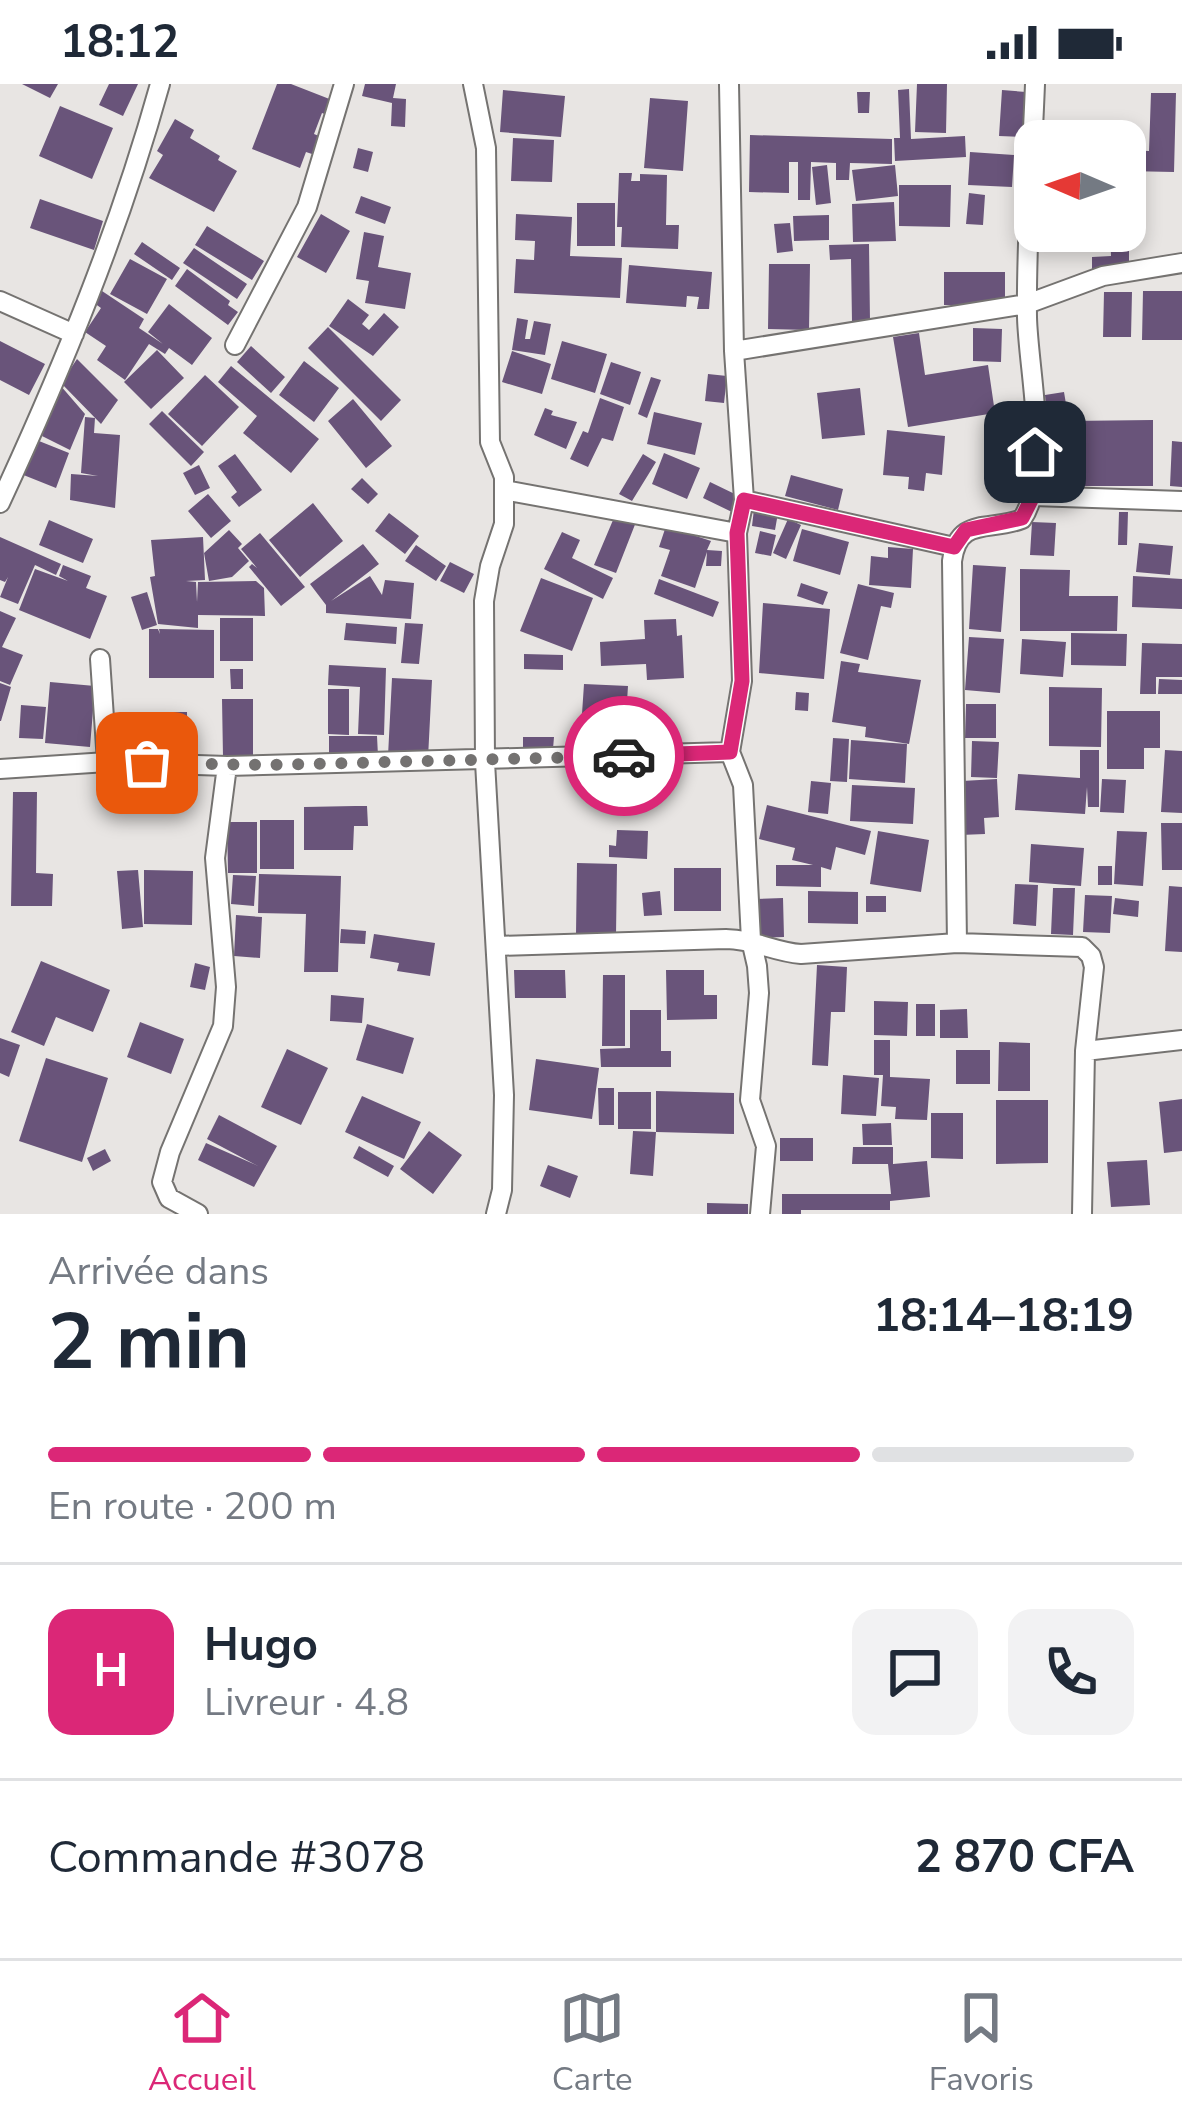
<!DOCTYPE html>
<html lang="fr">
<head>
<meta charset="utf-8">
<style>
	body { margin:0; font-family:"Nunito Sans",sans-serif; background:#f2f2f3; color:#1f2937; height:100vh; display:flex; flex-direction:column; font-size:45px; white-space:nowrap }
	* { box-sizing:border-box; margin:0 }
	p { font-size:39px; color:#747a83 }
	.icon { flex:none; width:66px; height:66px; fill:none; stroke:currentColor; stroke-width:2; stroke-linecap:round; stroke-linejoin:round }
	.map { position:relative; height:1130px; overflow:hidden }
	.side { display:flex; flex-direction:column; background:#fff; flex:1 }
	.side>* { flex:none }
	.needle { width:78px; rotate:272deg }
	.buttons { position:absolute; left:1014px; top:36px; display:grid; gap:24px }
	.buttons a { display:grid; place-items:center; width:132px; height:132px; border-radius:24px; background:#fff; box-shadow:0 6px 18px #0003; font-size:60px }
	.pin { position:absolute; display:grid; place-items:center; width:102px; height:102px; color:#fff; margin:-51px; border-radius:24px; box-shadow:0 6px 18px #0006 }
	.courier { position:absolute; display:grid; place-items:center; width:120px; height:120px; margin:-60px; border:9px solid #db2777; border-radius:50%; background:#fff; color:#222; box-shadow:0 3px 15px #0007 }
	.summary em { font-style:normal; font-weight:700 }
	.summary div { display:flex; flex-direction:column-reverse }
	.summary { display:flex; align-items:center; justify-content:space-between; height:204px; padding:0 48px }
	h1 { font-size:78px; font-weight:700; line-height:90px }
	.bar { display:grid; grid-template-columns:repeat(4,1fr); gap:18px 12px; align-content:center; height:144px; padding:0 48px }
	.bar i { height:15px; border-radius:9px; background:#e0e1e3 }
	.bar .selected { background:#db2777 }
	.bar p { grid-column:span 4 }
	.line { display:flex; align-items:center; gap:30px; padding:0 48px; border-top:3px solid #e0e1e3 }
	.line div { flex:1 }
	.round { display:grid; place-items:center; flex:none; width:126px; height:126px; border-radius:24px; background:#f2f2f3 }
	.status { display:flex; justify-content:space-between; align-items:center; height:84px; padding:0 60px; background:#fff; direction:ltr }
	.status svg { height:33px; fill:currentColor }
	.dock { display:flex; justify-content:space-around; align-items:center; height:168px; border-top:3px solid #e0e1e3; background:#fff; font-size:33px; color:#747a83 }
	.dock a { display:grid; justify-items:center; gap:6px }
	.dock .selected { color:#db2777 }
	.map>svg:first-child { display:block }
</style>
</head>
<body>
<div class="status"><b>18:12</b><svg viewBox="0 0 49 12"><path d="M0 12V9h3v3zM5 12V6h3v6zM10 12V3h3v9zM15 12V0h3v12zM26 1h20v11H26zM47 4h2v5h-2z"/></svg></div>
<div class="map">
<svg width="1182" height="1130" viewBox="0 0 1182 1130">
	<rect width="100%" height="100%" fill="#e8e5e3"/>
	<path fill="#69547a" d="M22,0H58L50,14Z
		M109,0H138L123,32L99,21Z
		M277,0H291L332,16L327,31L322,29L314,50L319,52L312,70L306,68L300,84L252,65Z
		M365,0H396L393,14L406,15L405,43L391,42L392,19L362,12Z
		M917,0H947L946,49L915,48Z
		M909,5L911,55L965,52L966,73L895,77L894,54H900L898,6Z
		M503,6L565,12L561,53L500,48Z
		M1002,6L1026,8L1023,53L999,52Z
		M857,8H870L869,29H858Z
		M1151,9H1176L1174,88L1126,87V66L1149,67Z
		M650,14L688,17L683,87L644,84Z
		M60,22L113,44L92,95L39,72Z
		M175,35L194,46L190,54L220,72L218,76L237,87L214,128L149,94L163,71L157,67Z
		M750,51L892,55V80L850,79L849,96H836V79L811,78L810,116H798V78H789V109L749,108Z
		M513,54L554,56L552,98L511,97Z
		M358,64L373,68L368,88L353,84Z
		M970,68L1014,71L1012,103L968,101Z
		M827,81L831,119L816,121L812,83Z
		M895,81L898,112L856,117L852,86Z
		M619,89H632L631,97H640V90L667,91L666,141H679L678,165L621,163L622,143H617Z
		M899,101H951L950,143L899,142Z
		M969,109L985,111L983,141L966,140Z
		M361,112L391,123L385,140L355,129Z
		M40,115L103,137L94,166L30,144Z
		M894,118L896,157L853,158L852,120Z
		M577,119H615V162H577Z
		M321,130L350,147L326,189L297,173Z
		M516,130L572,133L570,172L622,174L620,214L514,209L516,175L534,176L535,157L515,156Z
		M829,131V156L794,157L793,132Z
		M790,139L793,167L777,169L774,140Z
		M207,142L264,177L252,196L195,161Z
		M1110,147H1129V185L1092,186V173L1111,172Z
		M364,148L384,152L378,183L411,189L405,225L365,219L369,197L356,195Z
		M142,158L180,184L172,196L134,170Z
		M869,160L870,237L852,238L851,175L830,176L829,161Z
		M194,164L247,200L237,215L183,179Z
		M130,175L167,195L147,230L110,210Z
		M769,180H810L809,246L768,245Z
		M629,181L712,188L709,225H697L699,213L687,212L686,223L626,219Z
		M187,185L230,217L228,221L238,228L228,241L175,202Z
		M944,188H1005V221H944Z
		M102,207L144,235L139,244L163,260L148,248L169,220L212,254L192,281L169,264L165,270L149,260L125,296L97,276L106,262L85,248L101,224L94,219Z
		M1143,207H1182V256H1142Z
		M1104,208H1132L1131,253H1103Z
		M348,215L369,231L362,240L369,246L384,229L399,243L373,272L329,242Z
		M517,234L528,236L525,255H530L534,237L551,240L545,271L512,266Z
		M328,243L401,316L381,337L308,264Z
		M973,244L1002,245L1001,278L973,277Z
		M919,249L925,291L988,281L995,329L908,343L893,253Z
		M0,257L45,280L29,311L0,296Z
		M562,257L607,270L595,309L551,295Z
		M251,262L285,293L271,309L237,278Z
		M157,266L184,294L151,325L124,298Z
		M512,267L551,280L542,310L502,298Z
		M77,275L118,316L101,340L61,299Z
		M304,277L339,304L314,338L279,311Z
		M611,278L641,288L630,321L600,310Z
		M231,282L319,355L291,389L243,349L257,332L218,298Z
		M708,290L727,292L724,319L705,317Z
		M205,291L239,323L202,362L168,330Z
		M651,293L661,296L647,334L638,330Z
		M60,301L85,330L70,366L42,352Z
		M860,304L865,351L822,355L817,309Z
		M1064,308L1066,320L1046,322L1045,311Z
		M600,314L624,323L613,357L602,354L588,383L570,375L583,347L588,349Z
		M353,315L392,362L366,384L328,337Z
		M545,324L553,327L551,331L577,338L566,365L534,351Z
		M162,327L204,368L191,382L149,340Z
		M654,328L702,339L695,371L647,360Z
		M85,333L95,334L94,349L120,351L115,424L70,416L71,390L98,392L81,389Z
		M1153,336V402H1069V337Z
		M887,346L945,352L942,391L926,389L924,407L908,405L909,393L883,391Z
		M34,355L69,369L56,404L21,390Z
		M1172,357L1182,358V403L1170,402Z
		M664,369L700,384L687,415L652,400Z
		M235,370L262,406L239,423L231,413L237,408L218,382Z
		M643,370L656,378L632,417L619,410Z
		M199,381L210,404L195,411L183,389Z
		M791,391L843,405L838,426L785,412Z
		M362,394L378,410L368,420L351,405Z
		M710,398L741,413L734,429L703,414Z
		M208,410L231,437L211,454L188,427Z
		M313,419L343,457L300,493L269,456Z
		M754,425L778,429L775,446L752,442Z
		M1119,428H1128L1127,461H1118Z
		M389,429L419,452L405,470L375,447Z
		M616,429L636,438L616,489L594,481Z
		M788,435L801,441L786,475L773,469Z
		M49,436L93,455L83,479L39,461Z
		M1032,438L1056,439L1054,472L1030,471Z
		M666,442L711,457L707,466L722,467L721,482H706L707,468L695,504L661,492L670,466L659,463Z
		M802,445L849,458L840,491L793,477Z
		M229,446L242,460L238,464L249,477L232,493L209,497L204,469Z
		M760,447L776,451L771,472L755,469Z
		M562,448L580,456L572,474L613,494L603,515L544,485Z
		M260,449L305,503L281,522L249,483L252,480L257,484L241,465Z
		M0,453L61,480L56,491L35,481L18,520L0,513L8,493L5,498L0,496Z
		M203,453L205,496L186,497L196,498L197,518L198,498L256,497L264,504L265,532L198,531V544L158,540L150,493L155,492L151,456Z
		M1139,459L1173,462L1170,491L1136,488Z
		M363,460L379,480L331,517L370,492L382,511L385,496L414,499L411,535L326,529V521L310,500Z
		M416,461L446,482L436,497L405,477Z
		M888,463L913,465L911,504L869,501L871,472L888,474Z
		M450,478L474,490L464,509L440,497Z
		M63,481L91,492L86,504L107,512L90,555L19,526L35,485L68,497L59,492Z
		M973,481L1006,483L1001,548L969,545Z
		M1020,485L1070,486L1069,512H1118L1117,547H1020Z
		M1133,492L1182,495V525L1132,523Z
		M541,494L593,514L572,567L520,547Z
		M659,495L719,518L713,533L654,510Z
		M801,499L828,508L823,521L797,512Z
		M858,500L894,509L891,524L881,522L868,576L840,569Z
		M147,508L157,541L142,546L131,513Z
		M763,519L830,525L824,595L759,589Z
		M0,527L16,534L2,563L23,571L10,601L0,597Z
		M220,534H253V577H220Z
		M676,535L677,552L682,551L684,594L647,596L646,580L601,582L600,558L645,555L644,536Z
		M346,539L397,543L396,560L344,556Z
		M405,539L423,540L419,580L401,579Z
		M149,545H158L160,550L159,545L214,546V594H149Z
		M1071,549L1127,550L1126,582L1071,581Z
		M969,553L1004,555L1000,609L965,606Z
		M1022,555L1066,558L1063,593L1020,590Z
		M1142,559L1182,560V593H1156V610H1140Z
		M524,570L563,571V586L524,585Z
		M841,577L860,580L858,588L921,596L909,660L865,653L866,643L832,638Z
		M329,581L386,584L384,651L358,650L360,603L328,601Z
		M230,585H243V605H231Z
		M392,594L432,596L428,674L388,672Z
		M1159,595L1182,596V610H1158Z
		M50,598L95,602L90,663L45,659Z
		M0,599L11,603L1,637H0Z
		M584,600L628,602L625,648L581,645Z
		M1049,603L1102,604L1101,663L1049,662Z
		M328,605H349V651L328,650Z
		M796,608L809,609L808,627L795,626Z
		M222,615H253V673H223Z
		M966,620H996V654H965Z
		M21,621L46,623L43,655L19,654Z
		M1107,627H1160V664H1144V685H1107Z
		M145,628H187V671L155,670V650H145Z
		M329,652H377L378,672H329Z
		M523,653H554L553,665H523Z
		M833,654L849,655L847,698L830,697Z
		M851,656L907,660L905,699L849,695Z
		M972,657L999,658L997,694L971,693Z
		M1080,666H1099V723H1088L1087,703L1085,730L1015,726L1018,690L1080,694Z
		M1165,666L1182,667V729L1161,728Z
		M620,692H645V712L620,713Z
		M997,695L999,733L984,734L985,750L960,751L962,697Z
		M1102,695L1126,696L1124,729L1100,728Z
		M811,697L831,699L828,730L808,728Z
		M852,701L915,704L913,740L850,737Z
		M13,708H37L36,789L53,790L52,822H11Z
		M767,721L871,747L865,771L836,763L831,786L821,783V803L776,802V781H813L792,776L795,764L759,755Z
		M355,722H367L368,742H354L353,766H304V723Z
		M260,736H294V785H260Z
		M227,738H257V789H228Z
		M1161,739H1182V786H1162Z
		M617,746L648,747L647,775L609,773V761L616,762Z
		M878,747L929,756L921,808L870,800Z
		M1117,747L1147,748L1143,802L1114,800Z
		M1031,760L1084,764L1081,802L1029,798Z
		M577,779L617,780L616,851L576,850Z
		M1098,782H1112V801H1098Z
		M674,784H721V827H674Z
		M138,786L143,843L122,845L117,787Z
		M144,786L193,787L192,841L144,840Z
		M259,790L341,792L338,888H304L306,830L258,829Z
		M233,791L256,792L254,822L231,820Z
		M1015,800L1038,801L1036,842L1013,840Z
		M1169,802L1182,803V868L1165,867Z
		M1053,804H1075L1073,851L1051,850Z
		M660,807L662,831L644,832L642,809Z
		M808,807L858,808V840L808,839Z
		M1085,811L1112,812L1110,849L1083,848Z
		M866,812H886V828H866Z
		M783,814L784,853L756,854L755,815Z
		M1115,814L1139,817L1138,833L1113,830Z
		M236,831L262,833L260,874L234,872Z
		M341,845L366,847L365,860L340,859Z
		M374,850L435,859L430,892L397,887L399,879L370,874Z
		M41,877L110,906L93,948L56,933L44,962L11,948Z
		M195,879L210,883L205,906L190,903Z
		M817,881L847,883L845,928H831L828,982L812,981Z
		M514,886H565L566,914H515Z
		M666,886H704V911H717V935L667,936Z
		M603,891H625V962H602Z
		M331,911L364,914L362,939L330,937Z
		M874,917L908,918L907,952L874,951Z
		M916,920H935V952H916Z
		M967,925L968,954H940V926Z
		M630,926H661V967H671V983H601L600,965L630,964Z
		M140,938L184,955L171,990L127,973Z
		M367,940L414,954L403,990L356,976Z
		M0,954L20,961L9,993L0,989Z
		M874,956H890V993L930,995L927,1036L895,1035L896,1023L881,1022L883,991H874Z
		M999,958L1030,959V1007H998Z
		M287,965L328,984L301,1041L261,1023Z
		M956,966H990V1000H956Z
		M46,974L108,994L82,1078L19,1057Z
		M536,975L599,984L592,1035L529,1026Z
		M843,991L879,994L876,1032L841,1030Z
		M598,1004H614V1041H599Z
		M656,1007L734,1009V1050L656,1048L653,1092L630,1090L633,1047L656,1048Z
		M618,1008H651V1045H618Z
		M362,1012L421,1038L404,1075L345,1048Z
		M1182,1015V1067L1164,1069L1159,1018Z
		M996,1016H1048V1079L996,1080Z
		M931,1029H963V1075L931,1074Z
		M219,1031L277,1062L254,1103L198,1076L206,1059L258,1082L207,1055Z
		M891,1039L892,1061H863L862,1040Z
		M429,1047L462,1071L433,1110L400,1085Z
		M780,1054H813V1077H780Z
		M359,1062L394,1082L388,1093L353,1074Z
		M853,1063H893V1080L927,1077L930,1113L890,1117V1126H801V1130H782V1110H891L888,1080H852Z
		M105,1065L111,1077L93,1087L87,1074Z
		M1147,1076L1150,1121L1111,1123L1107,1078Z
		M548,1081L578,1092L570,1114L540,1102Z
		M707,1119L748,1120V1130H707Z"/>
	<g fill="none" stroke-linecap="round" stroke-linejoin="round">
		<defs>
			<path id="street" d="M473,0L486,64L490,358L504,393V440L490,482L484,517L485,678L504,1011L502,1106L496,1130
				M729,0L734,267L744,416L737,449L742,597L730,668L743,701L751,856L757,882L759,909L750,1016L766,1062L760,1130
				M0,217L74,250
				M235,261L307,123L344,0
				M734,267L1027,220L1103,192L1182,179
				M504,406L737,449
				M1033,412L1182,417
				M744,416L954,463
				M0,419C63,283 120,144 160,0
				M100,575L107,678
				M0,685L107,678L227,682L730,668
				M957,859L952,477C958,432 989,448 1022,435C1052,391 1028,285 1027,233C1026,156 1032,77 1035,0
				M497,862L726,855C753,855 774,868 801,870L957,859L1082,863L1091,872L1094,883L1085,967L1082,1130
				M1085,967L1182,956
				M198,1130L169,1114L162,1098L170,1068L223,942L226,903L215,774L227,682"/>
		</defs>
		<use href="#street" stroke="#757371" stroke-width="22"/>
		<use href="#street" stroke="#fff" stroke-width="18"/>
	</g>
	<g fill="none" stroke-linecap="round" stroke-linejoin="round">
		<path stroke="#747271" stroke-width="12" stroke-dasharray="0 21.6" d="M147,679L270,681L624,672"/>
		<path stroke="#db2777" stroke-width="15" d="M624,672L730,668L742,597L737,449L744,416L954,463L966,446L1022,434L1033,412L1035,368"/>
	</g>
</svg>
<div class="buttons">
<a><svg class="needle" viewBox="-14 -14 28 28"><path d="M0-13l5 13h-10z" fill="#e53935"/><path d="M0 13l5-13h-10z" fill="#747a83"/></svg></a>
</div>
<div class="pin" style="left:147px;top:679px;background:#ea580c"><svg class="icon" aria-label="bag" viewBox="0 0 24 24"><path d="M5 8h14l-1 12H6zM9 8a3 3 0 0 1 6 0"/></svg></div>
<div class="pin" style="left:1035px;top:368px;background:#1f2937"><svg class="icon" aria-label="home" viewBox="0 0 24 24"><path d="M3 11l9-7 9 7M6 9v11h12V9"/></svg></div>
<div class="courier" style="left:624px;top:672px"><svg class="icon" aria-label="car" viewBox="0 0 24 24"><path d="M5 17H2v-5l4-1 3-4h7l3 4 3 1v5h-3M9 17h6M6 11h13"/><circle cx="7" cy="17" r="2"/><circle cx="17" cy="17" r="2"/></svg></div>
</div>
<section class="side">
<div class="summary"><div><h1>2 min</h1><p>Arrivée dans</p></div><em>18:14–18:19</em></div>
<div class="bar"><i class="selected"></i><i class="selected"></i><i class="selected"></i><i></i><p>En route · 200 m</p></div>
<div class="line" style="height:216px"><b class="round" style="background:#db2777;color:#fff">H</b><div><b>Hugo</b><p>Livreur · 4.8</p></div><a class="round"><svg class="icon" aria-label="chat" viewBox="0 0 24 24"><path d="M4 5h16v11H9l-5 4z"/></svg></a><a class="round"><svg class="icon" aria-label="phone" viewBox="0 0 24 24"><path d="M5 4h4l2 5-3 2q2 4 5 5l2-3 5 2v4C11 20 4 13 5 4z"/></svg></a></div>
<div class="line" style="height:156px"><div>Commande #3078</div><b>2 870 CFA</b></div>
</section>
<nav class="dock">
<a class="selected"><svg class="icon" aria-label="home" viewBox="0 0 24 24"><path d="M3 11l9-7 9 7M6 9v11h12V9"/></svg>Accueil</a>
<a><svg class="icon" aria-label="map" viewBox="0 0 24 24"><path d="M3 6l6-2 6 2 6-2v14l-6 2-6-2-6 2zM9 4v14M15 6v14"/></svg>Carte</a>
<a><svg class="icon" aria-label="saved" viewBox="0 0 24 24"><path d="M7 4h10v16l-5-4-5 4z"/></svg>Favoris</a>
</nav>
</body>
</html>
